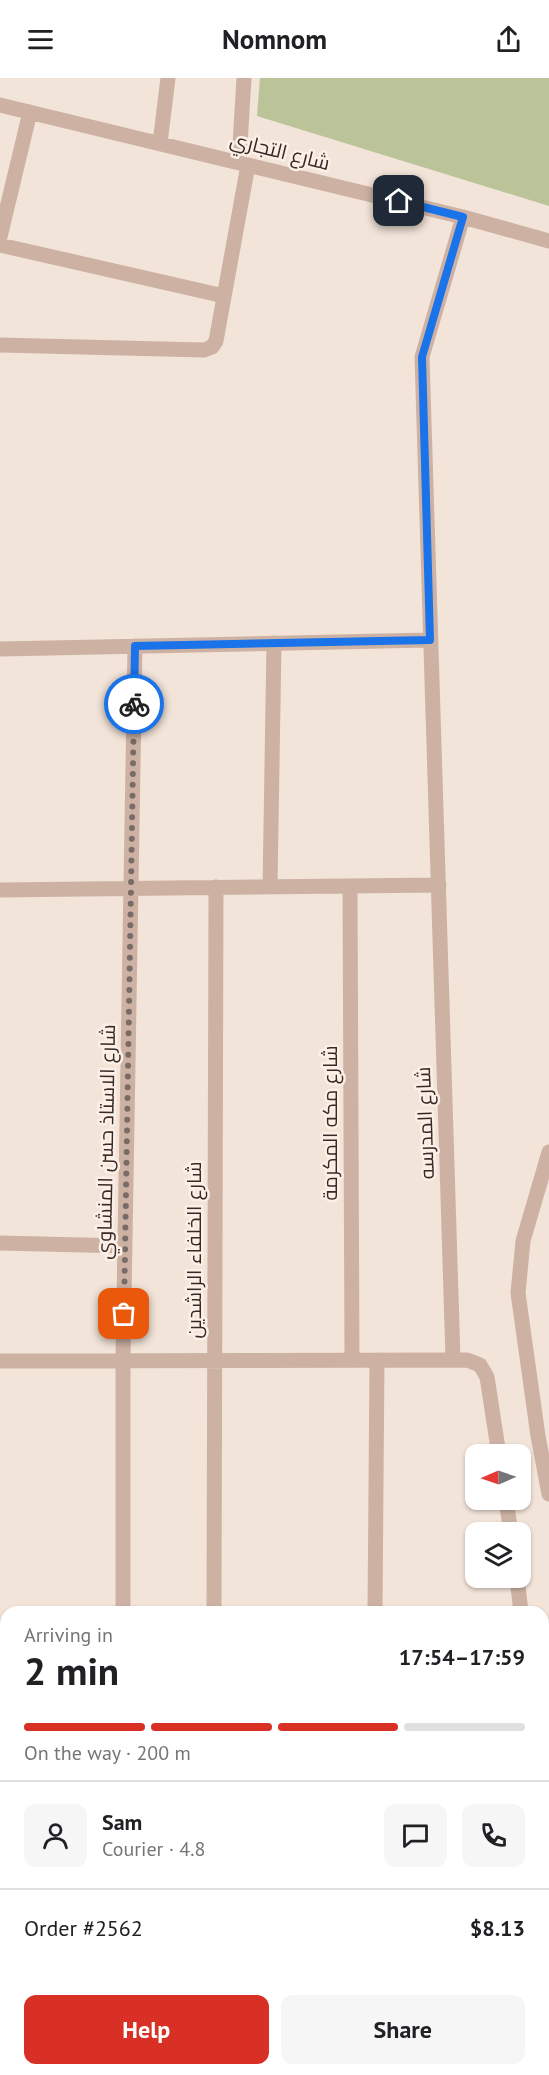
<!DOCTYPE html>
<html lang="en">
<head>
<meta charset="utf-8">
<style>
	body { margin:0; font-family:"PT Sans",Cairo,sans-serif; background:#f6f6f6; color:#202124; height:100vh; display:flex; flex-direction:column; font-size:22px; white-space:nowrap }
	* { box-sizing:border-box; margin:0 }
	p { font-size:20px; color:#757577 }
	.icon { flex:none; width:33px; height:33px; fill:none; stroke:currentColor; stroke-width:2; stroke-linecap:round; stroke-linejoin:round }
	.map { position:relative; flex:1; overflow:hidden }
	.side { position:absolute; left:0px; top:1528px; width:549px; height:470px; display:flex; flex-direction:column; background:#fff; border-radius:18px 18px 0 0; box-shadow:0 2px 4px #0004 }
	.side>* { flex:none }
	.needle { width:39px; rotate:268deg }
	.buttons { position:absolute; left:465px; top:1366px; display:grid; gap:12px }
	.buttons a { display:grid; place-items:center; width:66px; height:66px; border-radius:12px; background:#fff; box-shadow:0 2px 4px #0004; font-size:30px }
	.pin { position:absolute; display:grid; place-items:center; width:51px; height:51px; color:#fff; margin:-26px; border-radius:12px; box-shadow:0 3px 9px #0006 }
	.courier { position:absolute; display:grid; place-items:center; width:60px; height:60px; margin:-30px; border:4px solid #1a73e8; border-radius:50%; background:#fff; color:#222; box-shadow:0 2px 8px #0007 }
	.overview em { font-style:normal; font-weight:600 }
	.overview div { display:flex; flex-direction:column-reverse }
	.overview { display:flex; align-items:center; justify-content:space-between; height:102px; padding:0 24px }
	h1 { font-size:39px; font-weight:600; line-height:45px }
	.bar { display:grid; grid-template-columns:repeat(4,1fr); gap:9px 6px; align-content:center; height:72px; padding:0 24px }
	.bar i { height:8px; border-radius:4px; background:#e0e0e0 }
	.bar .selected { background:#d93025 }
	.bar p { grid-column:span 4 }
	.line { display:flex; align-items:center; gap:15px; padding:0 24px; border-top:2px solid #e0e0e0 }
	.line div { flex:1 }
	.round { display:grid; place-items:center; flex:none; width:63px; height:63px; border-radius:12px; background:#f6f6f6 }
	.primary-button { display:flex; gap:12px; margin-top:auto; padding:12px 24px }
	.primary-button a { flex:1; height:69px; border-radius:12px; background:#d93025; color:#fff; font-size:24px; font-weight:600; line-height:69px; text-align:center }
	.primary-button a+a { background:#f6f6f6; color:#202124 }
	header { display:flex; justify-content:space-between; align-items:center; height:78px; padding:0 24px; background:#fff; font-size:27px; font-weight:600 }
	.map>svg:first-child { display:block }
</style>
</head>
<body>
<header><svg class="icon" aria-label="menu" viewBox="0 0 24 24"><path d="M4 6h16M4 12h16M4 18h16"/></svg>Nomnom<svg class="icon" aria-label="share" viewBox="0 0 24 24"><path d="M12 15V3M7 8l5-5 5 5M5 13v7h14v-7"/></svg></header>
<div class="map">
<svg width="549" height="1997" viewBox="0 0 549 1997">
	<rect width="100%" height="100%" fill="#f3e4d9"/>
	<path fill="#bac498" d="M260,0H549V128L257,38Z"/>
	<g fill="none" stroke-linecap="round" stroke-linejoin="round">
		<path stroke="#cdb2a4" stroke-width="15" d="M0,27L463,139L549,163
			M160,65L168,0
			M239,84L244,0
			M0,159L30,34
			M0,167L224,218
			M0,267L204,272L212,269L216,263L248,87
			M0,571L430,562
			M350,808L352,1282
			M270,809L274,565
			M0,812L439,807
			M549,1074L523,1163L518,1215L538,1358L549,1416
			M0,1165L125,1168
			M453,1281L422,279L463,139
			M0,1283L467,1282L480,1287L487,1299L499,1377
			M506,1422L511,1455
			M517,1500L521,1534
			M123,1534V1282L135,568
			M214,1534L216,809
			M375,1534L377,1282
			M0,1738H6
			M0,1836H6
			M543,1841H549
			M0,1923H6
			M543,1950L549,1949
			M124,1992V1997
			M213,1997V1992
			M350,1997V1992
			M408,1997V1992
			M498,1997V1992"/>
	</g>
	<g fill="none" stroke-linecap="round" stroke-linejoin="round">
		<path stroke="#796b65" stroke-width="6" stroke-dasharray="0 10.8" d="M124,1236L134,626"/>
		<path stroke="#1a73e8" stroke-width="8" d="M134,626L135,568L430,562L422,279L463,139L399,123"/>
	</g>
	<g text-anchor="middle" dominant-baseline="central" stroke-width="5" stroke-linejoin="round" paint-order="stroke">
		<g font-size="20" fill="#372a26" stroke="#fbefe6">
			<text transform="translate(280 73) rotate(14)">شارع التجاري</text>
			<text transform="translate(330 1045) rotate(-90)">شارع مكه المكرمة</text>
			<text transform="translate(425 1045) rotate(-92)">شارع المدرسه</text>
			<text transform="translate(106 1064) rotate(-89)">شارع الاستاذ حسن المنشاوي</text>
			<text transform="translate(194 1172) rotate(-90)">شارع الخلفاء الراشدين</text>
		</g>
	</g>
</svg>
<div class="buttons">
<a><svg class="needle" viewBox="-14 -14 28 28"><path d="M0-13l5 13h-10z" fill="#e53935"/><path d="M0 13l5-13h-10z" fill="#757577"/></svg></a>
<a><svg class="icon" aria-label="layers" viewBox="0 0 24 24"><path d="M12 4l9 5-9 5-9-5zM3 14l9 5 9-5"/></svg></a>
</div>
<div class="pin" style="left:124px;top:1236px;background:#ea580c"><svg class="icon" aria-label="bag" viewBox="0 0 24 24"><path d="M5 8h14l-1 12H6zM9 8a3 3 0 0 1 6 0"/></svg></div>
<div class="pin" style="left:399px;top:123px;background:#1f2937"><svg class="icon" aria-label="home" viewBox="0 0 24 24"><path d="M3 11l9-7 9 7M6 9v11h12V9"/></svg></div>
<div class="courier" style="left:134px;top:626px"><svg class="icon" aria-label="bike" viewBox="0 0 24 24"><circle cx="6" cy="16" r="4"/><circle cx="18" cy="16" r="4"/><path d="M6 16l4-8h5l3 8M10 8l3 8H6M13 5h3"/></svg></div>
<section class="side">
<div class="overview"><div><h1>2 min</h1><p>Arriving in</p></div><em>17:54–17:59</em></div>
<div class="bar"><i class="selected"></i><i class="selected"></i><i class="selected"></i><i></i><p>On the way · 200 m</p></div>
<div class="line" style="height:108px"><a class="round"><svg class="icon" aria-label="person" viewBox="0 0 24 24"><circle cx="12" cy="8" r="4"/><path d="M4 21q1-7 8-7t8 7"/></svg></a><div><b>Sam</b><p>Courier · 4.8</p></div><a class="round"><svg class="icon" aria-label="chat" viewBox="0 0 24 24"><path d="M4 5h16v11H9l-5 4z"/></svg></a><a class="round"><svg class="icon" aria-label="phone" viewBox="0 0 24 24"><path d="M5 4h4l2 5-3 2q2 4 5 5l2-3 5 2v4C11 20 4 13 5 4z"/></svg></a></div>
<div class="line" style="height:78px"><div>Order #2562</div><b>$8.13</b></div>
<div class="primary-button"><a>Help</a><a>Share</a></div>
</section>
</div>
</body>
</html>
